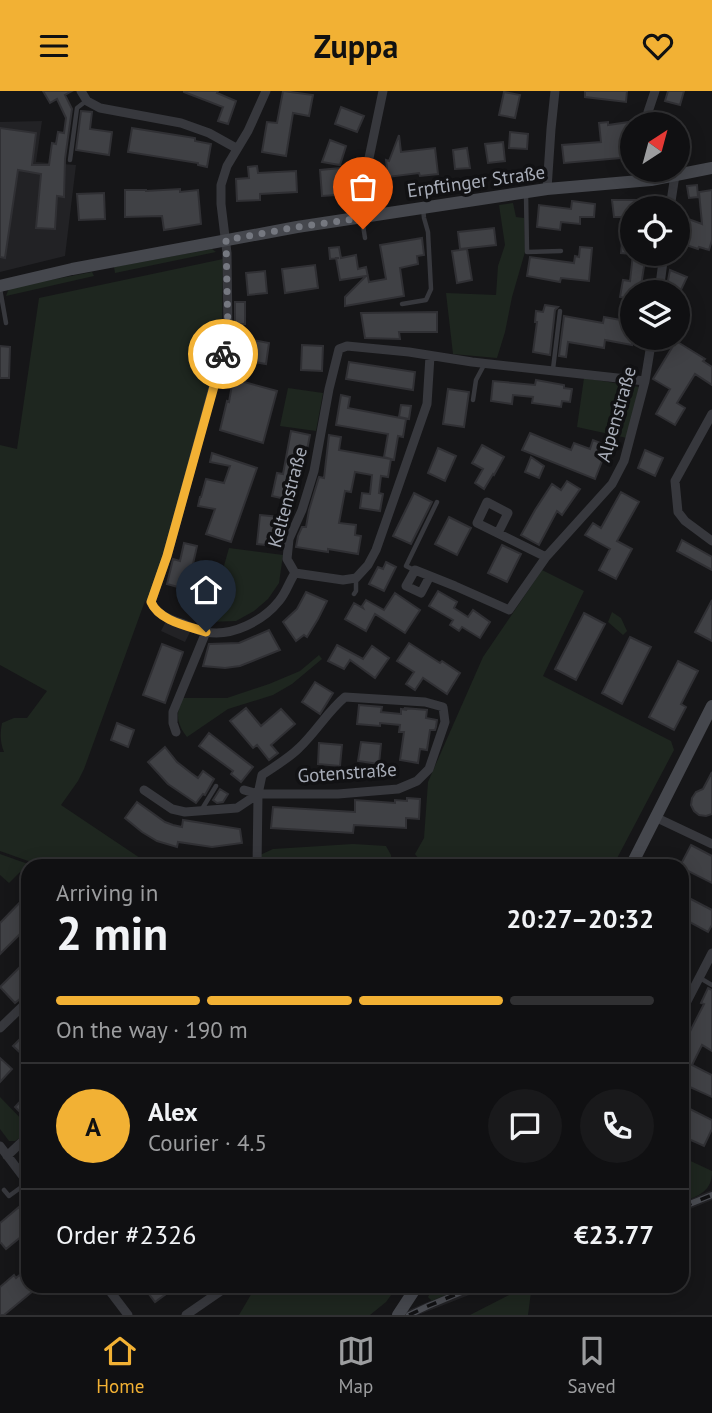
<!DOCTYPE html>
<html lang="en">
<head>
<meta charset="utf-8">
<style>
	body { margin:0; font-family:"PT Sans",sans-serif; background:#19191b; color:#f1f3f6; height:100vh; display:flex; flex-direction:column; font-size:26px; white-space:nowrap }
	* { box-sizing:border-box; margin:0 }
	p { font-size:23px; color:#9c9d9f }
	.icon { flex:none; width:38px; height:38px; fill:none; stroke:currentColor; stroke-width:2; stroke-linecap:round; stroke-linejoin:round }
	.map { position:relative; flex:1; overflow:hidden }
	.panel { position:absolute; left:21px; top:768px; width:668px; height:434px; display:flex; flex-direction:column; background:#101012; border-radius:21px; box-shadow:0 4px 18px #0003,0 0 0 2px #303032 }
	.panel>* { flex:none }
	.needle { width:46px; rotate:36deg }
	.fabs { position:absolute; left:620px; top:21px; display:grid; gap:14px }
	.fabs a { display:grid; place-items:center; width:70px; height:70px; border-radius:50%; background:#101012; box-shadow:0 4px 18px #0003,0 0 0 2px #303032; font-size:35px }
	.pin { position:absolute; display:grid; place-items:center; width:60px; height:60px; color:#fff; margin:-72px -30px; border-radius:50% 50% 50% 0; rotate:-45deg; box-shadow:0 0 7px #0007 }
	.pin .icon { rotate:45deg }
	.courier { position:absolute; display:grid; place-items:center; width:70px; height:70px; margin:-35px; border:5px solid #f2b134; border-radius:50%; background:#fff; color:#222; box-shadow:0 2px 9px #0007 }
	.headline em { font-style:normal; font-weight:700 }
	.headline div { display:flex; flex-direction:column-reverse }
	.headline { display:flex; align-items:center; justify-content:space-between; height:119px; padding:0 35px }
	h1 { font-size:46px; font-weight:700; line-height:52px }
	.bar { display:grid; grid-template-columns:repeat(4,1fr); gap:10px 7px; align-content:center; height:84px; padding:0 35px }
	.bar i { height:9px; border-radius:5px; background:#303032 }
	.bar .current { background:#f2b134 }
	.bar p { grid-column:span 4 }
	.line { display:flex; align-items:center; gap:18px; padding:0 35px; border-top:2px solid #303032 }
	.line div { flex:1 }
	.round { display:grid; place-items:center; flex:none; width:74px; height:74px; border-radius:37px; background:#19191b }
	header { display:flex; justify-content:space-between; align-items:center; height:91px; padding:0 35px; background:#f2b134; color:#111; font-size:32px; font-weight:700 }
	.tab-bar { display:flex; justify-content:space-around; align-items:center; height:98px; border-top:2px solid #303032; background:#101012; font-size:19px; color:#9c9d9f }
	.tab-bar a { display:grid; justify-items:center; gap:4px }
	.tab-bar .current { color:#f2b134 }
	.map>svg:first-child { display:block }
</style>
</head>
<body>
<header><svg class="icon" aria-label="menu" viewBox="0 0 24 24"><path d="M4 6h16M4 12h16M4 18h16"/></svg>Zuppa<svg class="icon" aria-label="heart" viewBox="0 0 24 24"><path d="M12 20l-8-8c-3-5 5-10 8-4 3-6 11-1 8 4z"/></svg></header>
<div class="map">
<svg width="712" height="1224" viewBox="0 0 712 1224">
	<rect width="100%" height="100%" fill="#161618"/>
	<path fill="#222225" d="M42,30L36,71L76,74L65,165L0,181V31Z
		M166,530L190,541L185,551L161,540Z
		M712,1099V1109L683,1121V1111Z
		M465,1195H492L418,1224H397Z"/>
	<path fill="#1e261f" d="M513,112L516,126L524,127L525,161L512,206L505,241L497,267L453,263L446,202L496,204L498,175L505,154L499,114Z
		M212,158L216,161L115,182L114,176Z
		M223,168L222,242L216,281L172,442L149,509L145,510L84,678L78,690L61,714L140,767L163,775H219L256,770L255,775H71L31,771L0,760V661H4C0,651 0,643 2,632L14,627H27L47,600L0,574V354L17,358L39,207Z
		M92,181L94,185L6,205L9,197Z
		M584,287L639,296L627,347L577,336Z
		M288,297L323,302L316,340L280,335Z
		M229,457L283,464L279,492L268,508L254,520L236,530L208,531Z
		M542,479L584,500L543,585L671,650L674,659L613,775H424L415,763L424,747L428,691L483,566Z
		M612,521L621,527L627,540L623,544L608,531Z
		M319,564L322,568L292,593L273,604L228,618L187,646C176,632 176,623 182,607H227L269,593L300,580Z
		M353,753L386,755L391,764V773L380,775H259L260,764L273,758Z
		M0,763L28,773L9,792L0,784Z
		M0,1006L28,1035V1041L15,1050H9L0,1038Z
		M682,1066L712,1080C712,1101 699,1104 683,1111Z
		M256,1195H392L394,1200L386,1211L370,1224H239Z
		M434,1195H465L432,1210L428,1206Z
		M531,1201L528,1224H470L511,1203Z"/>
	<path fill="#404145" stroke="#303034" stroke-width="2" d="M43,0H72L65,4L72,18L65,68L64,106L57,105L55,138L36,137L41,83L18,79L5,167L0,166V37L36,42L32,74H49L52,52L56,53L58,41L64,42L66,27L57,8L50,12Z
		M184,0H218L217,2L236,10L228,33L218,30L223,16L184,1Z
		M283,0L313,4L309,25L293,22L286,65L262,61L267,31L277,32Z
		M585,0H627L626,11L585,6Z
		M668,0H684L680,14L665,10Z
		M504,1L520,4L515,27L499,24Z
		M341,16L364,25L357,41L335,33Z
		M81,20L92,21L90,38L112,41L109,64L76,59Z
		M608,31V34L629,31L630,45H632V66L564,72L562,54L601,51L599,32Z
		M132,37L195,47V50L211,53L207,76L198,74V72L128,61Z
		M510,41L528,43L527,58L509,57Z
		M677,43H688L689,58L677,59Z
		M399,44L401,61L435,57L438,83L420,85L419,82L388,86L386,69L389,70Z
		M330,49L346,55L340,74L322,71Z
		M503,51L505,70L488,72L485,53Z
		M467,57L470,77L455,78L453,59Z
		M257,75L258,82L296,80L297,101L260,103V109L237,110L236,88L249,87L248,76Z
		M351,76L352,103L322,105L320,79Z
		M697,94L698,106L689,107L687,95Z
		M180,98V101L198,99L201,133L164,139L162,125L125,126V99H146V100Z
		M712,99V149L709,159L699,156L698,158L677,151V145L683,126L702,133L699,101Z
		M104,102L105,128L79,129L77,103Z
		M612,109H637L638,117H632V126H614Z
		M572,110L595,113L594,126H580V133L561,131L560,139L537,136L539,114L571,118Z
		M494,137L496,154L460,158L458,141Z
		M623,142L632,143V163L621,162Z
		M422,147L424,164L417,165L418,173L400,177L404,205L345,215V206L366,185L340,189L336,167H339L330,168L329,157L339,156L341,167L356,164L358,178L366,176L369,191L386,188L380,154Z
		M580,156L592,157L589,190L561,187L560,191L527,185L530,166L574,172L575,165L579,166Z
		M467,158L472,189L457,192L452,160Z
		M633,163H646L640,201H632V208L620,206L623,189L630,190Z
		M315,174L318,197L285,202L282,178Z
		M670,179L687,186L680,201L667,195Z
		M265,180L267,202L248,204L246,182Z
		M235,211H245V233H235Z
		M545,214L558,216L555,219L550,264L533,261L537,231H535L536,220L543,221Z
		M437,221V241H399L400,248L365,247L361,222Z
		M564,225L603,232L604,226L632,231V254L605,249L604,257L568,251L566,266L559,265Z
		M253,249L269,252L266,273L249,270Z
		M676,250L705,268L703,270L712,276V294L695,283L677,312L685,317L675,334L656,323L670,298L653,288Z
		M302,254L323,255L322,280L301,279Z
		M0,255L10,256L9,287H0Z
		M349,271L415,281L413,299L346,288Z
		M233,288L245,290L244,291L277,300L263,352L220,339L227,310L229,311Z
		M536,289L564,294V297L572,298L570,311L562,310L561,316L532,312L533,306L513,304L512,313L491,310L493,290L535,294Z
		M448,298L469,301L464,336L443,333Z
		M341,304L350,306L348,317L406,328L403,346L398,345L394,369L384,366L388,343L336,334Z
		M401,314L411,315L409,328L399,326Z
		M291,340L310,344L304,374L298,373L290,409L272,405L277,382L283,383Z
		M530,342L571,359L574,352L590,358L593,349L608,355L595,388L522,359Z
		M329,344L341,346L339,359L391,368L388,386L381,385L379,402L383,403L380,420L360,417L362,402L370,403L372,384L355,381L351,401L345,400L339,432L356,434L355,444L361,445L358,463L328,458V461L296,456L298,445L302,436H306L309,419L319,386L324,387Z
		M482,354L504,366L494,384L493,383L484,398L475,392L483,378L472,372Z
		M438,357L456,365L445,390L428,382Z
		M645,359L663,367L655,385L638,377Z
		M212,362L257,377L231,451L206,443L215,418L198,415L200,406H201L206,388L224,392L230,375L210,371Z
		M531,366L544,375L539,387L525,381Z
		M567,390L580,398L562,424L557,420L539,454L521,444L535,419L552,393L561,399Z
		M621,401L639,411L617,450L632,458L616,488L599,479L610,458L585,444L593,432L601,437Z
		M414,402L432,411L411,453L393,445Z
		M260,424L280,426L276,455L257,453Z
		M449,426L471,437L457,464L435,453Z
		M682,449L712,466V479L677,460Z
		M184,452L197,455L193,473L217,480L210,505L167,493L173,468L180,470Z
		M502,454L521,463L507,491L488,482Z
		M386,471L396,476L384,500L369,493L378,476L383,478Z
		M438,500L457,511L454,517L468,526L473,519L490,531L480,547L462,536L459,540L450,534L453,529L429,515Z
		M306,501L327,510L318,528L307,546L304,544L296,550L283,531L297,518Z
		M395,502L420,519L405,542L375,523L366,540L345,528L354,512L363,517L362,515L366,509L384,519Z
		M712,509V550L695,541Z
		M584,522L605,533L576,589L555,578Z
		M269,539L280,559L240,575L225,577L203,575L209,553L239,552Z
		M630,546L651,556L622,613L602,602Z
		M409,552L440,572L442,570L460,582L447,603L423,587L415,599L406,593L414,581L397,570Z
		M162,553L183,561L165,612L143,604Z
		M337,554L363,568L372,555L389,567L375,587L350,569L344,578L328,570Z
		M678,570L698,580L681,613L686,616L674,639L649,626Z
		M315,591L333,602L320,623L302,611Z
		M359,614L382,616L381,621L401,623V618L407,619L404,617L427,619L426,627L437,629L436,636L435,639H430L427,659L420,658L418,672L400,669L404,641H399L400,634L380,632V635L357,633Z
		M246,617L261,635L281,618L295,633L271,654L278,662L269,669L257,654L253,657L230,630Z
		M117,632L134,639L128,656L111,649Z
		M209,642L253,676L241,691L231,683L233,680L199,655Z
		M361,651L381,653L379,673L358,670Z
		M319,652L342,654L340,675L318,673Z
		M165,656L177,671L191,682L198,687L203,680L214,688L205,704L203,703L196,712L168,693L148,671Z
		M335,677L349,678V689L334,688Z
		M712,681V723L706,725L699,724L694,720L691,714L692,707L696,701L703,698Z
		M220,698L228,703L223,711L217,712L213,709Z
		M407,707L420,708L419,728L406,727V737L354,734L353,742L271,737L273,716L355,721V709L395,712V709L407,710Z
		M137,711L165,731L173,734L182,736L183,729L240,738L242,752L212,756L178,751L177,756L157,750L142,741L125,727Z
		M691,754L712,765V792L682,777V775H680Z
		M28,803V835L0,863V832Z
		M687,806L712,819V834L708,841L682,827V815Z
		M28,868V901L15,912L0,896Z
		M708,897L712,899V960L702,954L692,974L712,984V1006L690,996L682,1011V956L704,913L701,912Z
		M22,946L28,953V969L13,955Z
		M0,967L12,978L0,991Z
		M28,1002V1029L15,1016Z
		M682,1014L712,1029V1038L704,1055L682,1045Z
		M19,1116L28,1127V1140L6,1158L0,1151V1132Z
		M28,1177V1195H39L4,1224H0V1196L14,1184L16,1187Z
		M143,1195H177L155,1211Z"/>
	<g fill="none" stroke-linecap="round" stroke-linejoin="round">
		<path stroke="#37383d" stroke-width="4.5" d="M70,69L77,17L86,10
			M526,103L527,161L561,160
			M362,128L365,147
			M0,198L6,232
			M402,213L426,209L431,198L428,141L424,127L423,117
			M553,278L560,220
			M473,309L476,289L484,274
			M414,479L406,475L437,411
			M354,503L356,500V488
			M202,718L216,695
			M700,887L712,894
			M4,1099L9,1105L27,1092"/>
		<path stroke="#37383d" stroke-width="9" d="M81,0L87,10L100,17L181,32L209,42L236,57
			M266,0L248,40L227,75L221,94V113L227,162L228,242L167,465L151,511C156,523 169,528 181,532C189,535 198,540 206,541C232,546 263,530 279,510C286,502 289,491 295,482
			M647,33L648,21L655,0
			M547,98L551,38L555,0
			M670,117L675,84
			M362,127L360,110L383,0
			M659,201L664,163
			M430,265L427,313L376,459L368,474L356,487L343,489L295,482L287,468L289,448L302,419L314,380L329,298L339,258L347,255L409,261L472,271L645,290
			M712,323L675,390L678,421L685,430L712,450
			M498,442L508,422L487,411L477,432L546,466L612,393L624,370L645,290L652,247
			M430,485L421,502L406,495L415,479L455,495L509,519L546,466
			M176,641L173,632V621L206,541
			M144,699L172,718L185,721L237,717L258,703
			M244,699L258,703H338L398,698L417,690L429,678L445,631L443,616L425,611L345,606C328,620 316,641 299,657C289,667 274,676 262,684L258,703L257,775
			M655,726L712,753
			M682,920L712,862
			M0,937L28,910
			M0,1055L28,1092
			M7,1065L28,1045
			M106,1195L128,1224
			M186,1224L228,1195"/>
		<path stroke="#45474d" stroke-width="12" d="M0,195L72,178L297,136L547,98L651,89L712,77
			M631,775L712,615
			M398,1224L417,1195"/>
		<defs>
			<path id="rail" d="M682,1116L712,1104
				M409,1224L428,1215L476,1195"/>
		</defs>
		<use href="#rail" stroke="#4a4c52" stroke-width="6"/>
		<use href="#rail" stroke="#111113" stroke-width="3.5" stroke-dasharray="10" stroke-linecap="butt"/>
	</g>
	<g fill="none" stroke-linecap="round" stroke-linejoin="round">
		<path stroke="#757880" stroke-width="7" stroke-dasharray="0 12.6" d="M223,263L228,242L226,149L297,136L362,127L363,138"/>
		<path stroke="#f2b134" stroke-width="9" d="M206,541C188,535 159,530 151,511L167,465L223,263"/>
	</g>
	<g text-anchor="middle" dominant-baseline="central" stroke-width="7" stroke-linejoin="round" paint-order="stroke">
		<g font-size="19" fill="#a8adb8" stroke="#111113">
			<text transform="translate(476 90) rotate(-8)">Erpftinger Straße</text>
			<text transform="translate(616 323) rotate(-74)">Alpenstraße</text>
			<text transform="translate(287 406) rotate(-75)">Keltenstraße</text>
			<text transform="translate(347 681) rotate(-4)">Gotenstraße</text>
		</g>
	</g>
</svg>
<div class="fabs">
<a><svg class="needle" viewBox="-14 -14 28 28"><path d="M0-13l5 13h-10z" fill="#e53935"/><path d="M0 13l5-13h-10z" fill="#9c9d9f"/></svg></a>
<a><svg class="icon" aria-label="locate" viewBox="0 0 24 24"><circle cx="12" cy="12" r="6"/><path d="M12 2v4M12 18v4M2 12h4M18 12h4"/></svg></a>
<a><svg class="icon" aria-label="layers" viewBox="0 0 24 24"><path d="M12 4l9 5-9 5-9-5zM3 14l9 5 9-5"/></svg></a>
</div>
<div class="pin" style="left:363px;top:138px;background:#ea580c"><svg class="icon" aria-label="bag" viewBox="0 0 24 24"><path d="M5 8h14l-1 12H6zM9 8a3 3 0 0 1 6 0"/></svg></div>
<div class="pin" style="left:206px;top:541px;background:#1f2937"><svg class="icon" aria-label="home" viewBox="0 0 24 24"><path d="M3 11l9-7 9 7M6 9v11h12V9"/></svg></div>
<div class="courier" style="left:223px;top:263px"><svg class="icon" aria-label="bike" viewBox="0 0 24 24"><circle cx="6" cy="16" r="4"/><circle cx="18" cy="16" r="4"/><path d="M6 16l4-8h5l3 8M10 8l3 8H6M13 5h3"/></svg></div>
<section class="panel">
<div class="headline"><div><h1>2 min</h1><p>Arriving in</p></div><em>20:27–20:32</em></div>
<div class="bar"><i class="current"></i><i class="current"></i><i class="current"></i><i></i><p>On the way · 190 m</p></div>
<div class="line" style="height:126px"><b class="round" style="background:#f2b134;color:#111">A</b><div><b>Alex</b><p>Courier · 4.5</p></div><a class="round"><svg class="icon" aria-label="chat" viewBox="0 0 24 24"><path d="M4 5h16v11H9l-5 4z"/></svg></a><a class="round"><svg class="icon" aria-label="phone" viewBox="0 0 24 24"><path d="M5 4h4l2 5-3 2q2 4 5 5l2-3 5 2v4C11 20 4 13 5 4z"/></svg></a></div>
<div class="line" style="height:91px"><div>Order #2326</div><b>€23.77</b></div>
</section>
</div>
<nav class="tab-bar">
<a class="current"><svg class="icon" aria-label="home" viewBox="0 0 24 24"><path d="M3 11l9-7 9 7M6 9v11h12V9"/></svg>Home</a>
<a><svg class="icon" aria-label="map" viewBox="0 0 24 24"><path d="M3 6l6-2 6 2 6-2v14l-6 2-6-2-6 2zM9 4v14M15 6v14"/></svg>Map</a>
<a><svg class="icon" aria-label="saved" viewBox="0 0 24 24"><path d="M7 4h10v16l-5-4-5 4z"/></svg>Saved</a>
</nav>
</body>
</html>
